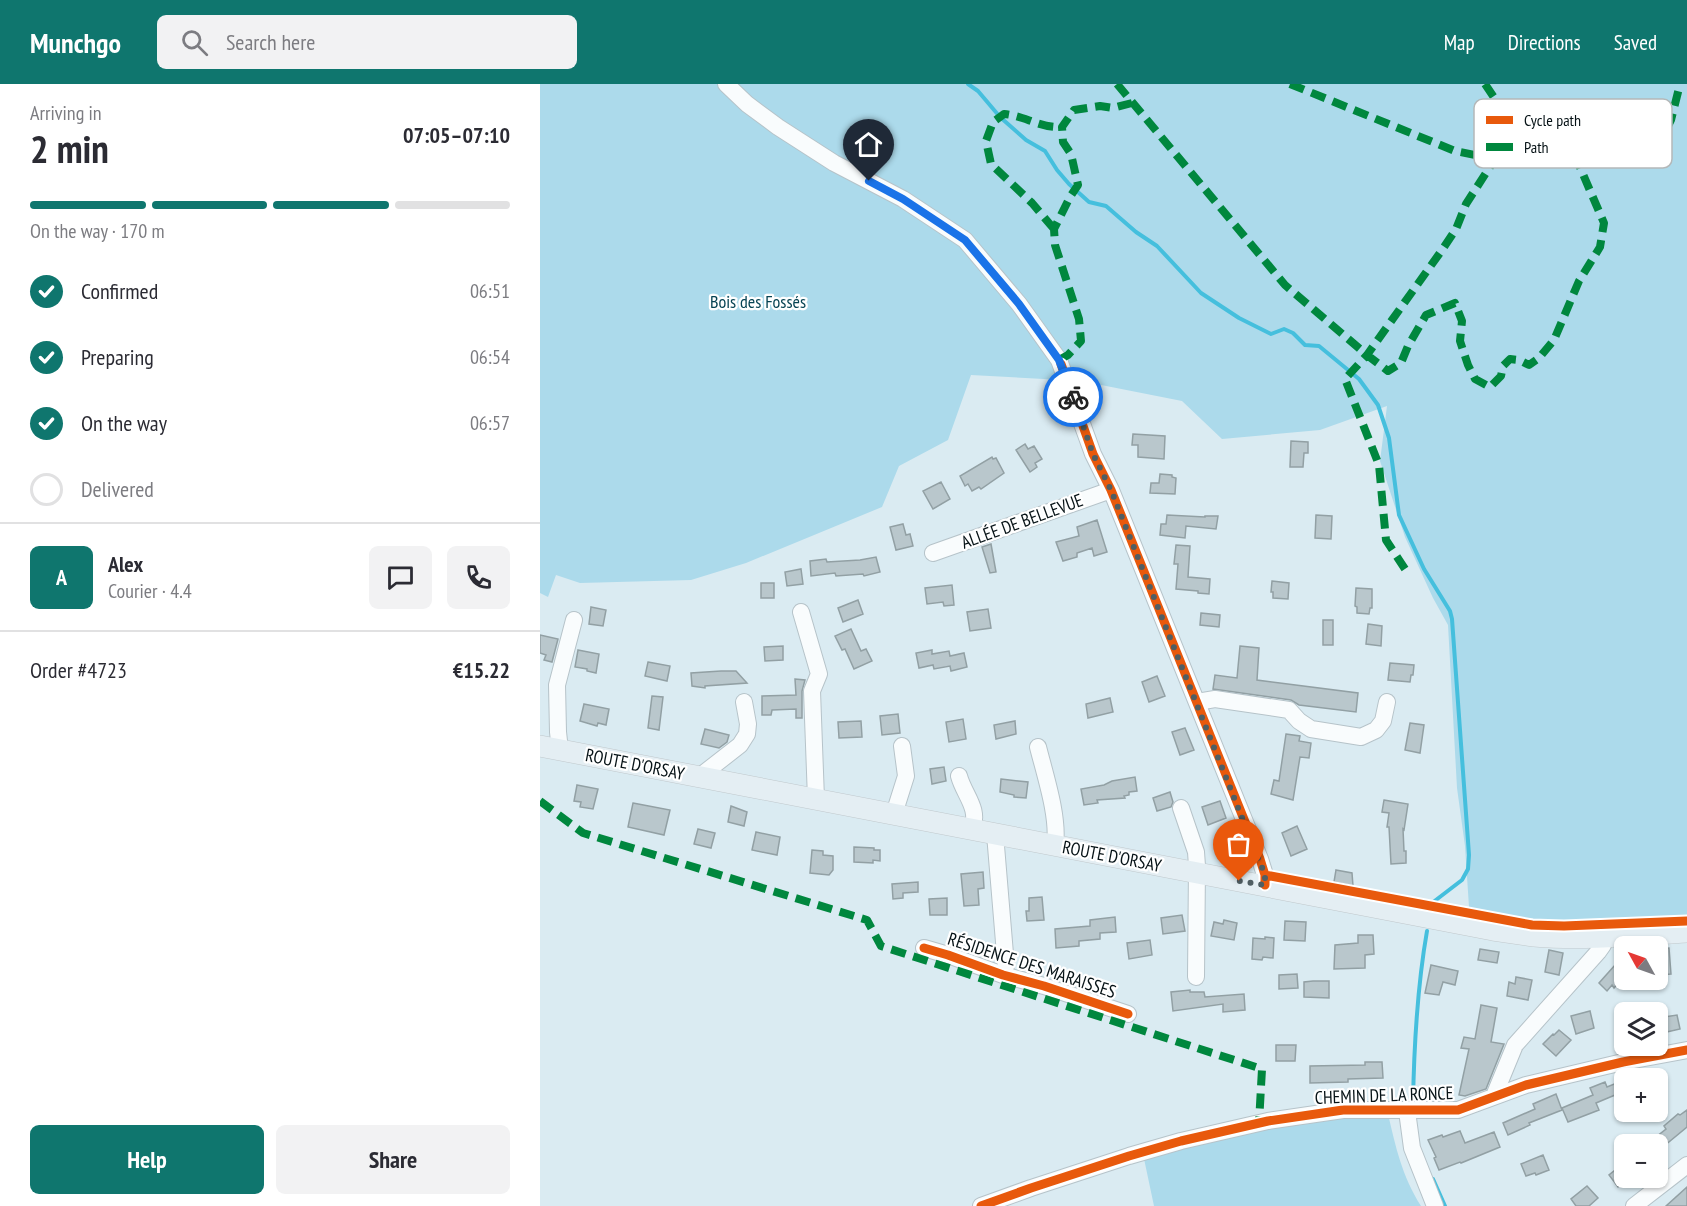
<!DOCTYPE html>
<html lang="en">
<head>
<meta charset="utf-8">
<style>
	body { margin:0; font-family:"PT Sans Narrow",sans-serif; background:#f2f2f3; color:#2b2b33; height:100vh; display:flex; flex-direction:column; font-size:22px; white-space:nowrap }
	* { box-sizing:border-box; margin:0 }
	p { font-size:20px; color:#7c7c81 }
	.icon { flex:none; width:33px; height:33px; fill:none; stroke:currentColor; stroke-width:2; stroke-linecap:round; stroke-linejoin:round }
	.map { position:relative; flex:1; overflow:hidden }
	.sheet { display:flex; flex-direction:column; background:#fff; width:540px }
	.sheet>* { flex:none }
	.needle { width:39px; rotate:310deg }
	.fabs { position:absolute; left:1074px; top:852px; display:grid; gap:12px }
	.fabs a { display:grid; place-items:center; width:54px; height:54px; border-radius:9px; background:#fff; box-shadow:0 2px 4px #0004; font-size:30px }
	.pin { position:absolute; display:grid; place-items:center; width:51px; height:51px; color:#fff; margin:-62px -26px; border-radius:50% 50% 50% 0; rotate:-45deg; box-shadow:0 0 6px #0007 }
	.pin .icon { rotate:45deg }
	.courier { position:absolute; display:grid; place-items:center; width:60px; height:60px; margin:-30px; border:4px solid #1a73e8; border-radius:50%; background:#fff; color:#222; box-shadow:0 2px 8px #0007 }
	.overview em { font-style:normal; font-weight:600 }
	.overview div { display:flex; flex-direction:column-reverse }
	.overview { display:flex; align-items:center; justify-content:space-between; height:102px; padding:0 30px }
	h1 { font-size:39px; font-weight:600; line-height:45px }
	.bar { display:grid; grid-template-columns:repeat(4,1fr); gap:9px 6px; align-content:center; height:72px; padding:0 30px }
	.bar i { height:8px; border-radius:4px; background:#e1e1e2 }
	.bar .selected { background:#0f766e }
	.bar p { grid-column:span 4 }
	.line { display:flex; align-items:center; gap:15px; padding:0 30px; border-top:2px solid #e1e1e2 }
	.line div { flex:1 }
	.round { display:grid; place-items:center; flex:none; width:63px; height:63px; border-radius:9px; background:#f2f2f3 }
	ol { padding:0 30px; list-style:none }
	li { display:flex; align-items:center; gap:18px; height:66px }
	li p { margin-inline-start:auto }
	li .icon { padding:6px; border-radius:50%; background:#0f766e; color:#fff; stroke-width:4 }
	li:last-child { color:#7c7c81 }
	li i { width:33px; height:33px; border:3px solid #e1e1e2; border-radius:50% }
	.button { display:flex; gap:12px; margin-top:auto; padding:12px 30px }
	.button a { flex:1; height:69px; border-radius:9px; background:#0f766e; color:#fff; font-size:24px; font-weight:600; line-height:69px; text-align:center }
	.button a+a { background:#f2f2f3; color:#2b2b33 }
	header { display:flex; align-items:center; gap:36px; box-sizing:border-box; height:84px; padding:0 30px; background:#0f766e; color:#fff }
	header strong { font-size:28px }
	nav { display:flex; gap:33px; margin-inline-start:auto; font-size:21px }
	.search { width:420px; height:54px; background:#f2f2f3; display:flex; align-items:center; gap:15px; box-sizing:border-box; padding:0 21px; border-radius:9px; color:#7c7c81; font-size:22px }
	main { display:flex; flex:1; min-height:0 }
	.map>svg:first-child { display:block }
</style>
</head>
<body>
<header>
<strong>Munchgo</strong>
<div class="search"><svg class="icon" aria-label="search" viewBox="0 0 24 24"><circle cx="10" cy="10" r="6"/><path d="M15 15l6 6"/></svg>Search here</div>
<nav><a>Map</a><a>Directions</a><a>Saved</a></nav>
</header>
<main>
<section class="sheet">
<div class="overview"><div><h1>2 min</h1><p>Arriving in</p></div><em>07:05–07:10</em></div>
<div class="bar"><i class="selected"></i><i class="selected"></i><i class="selected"></i><i></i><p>On the way · 170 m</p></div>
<ol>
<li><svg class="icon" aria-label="check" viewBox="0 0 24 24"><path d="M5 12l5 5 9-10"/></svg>Confirmed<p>06:51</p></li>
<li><svg class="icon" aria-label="check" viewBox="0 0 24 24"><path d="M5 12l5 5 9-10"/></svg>Preparing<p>06:54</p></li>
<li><svg class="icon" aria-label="check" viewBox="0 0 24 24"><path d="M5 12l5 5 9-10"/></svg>On the way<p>06:57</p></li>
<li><i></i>Delivered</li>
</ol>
<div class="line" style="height:108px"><b class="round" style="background:#0f766e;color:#fff">A</b><div><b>Alex</b><p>Courier · 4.4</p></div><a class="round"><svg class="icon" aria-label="chat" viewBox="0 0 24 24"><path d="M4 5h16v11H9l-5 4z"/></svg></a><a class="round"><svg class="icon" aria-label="phone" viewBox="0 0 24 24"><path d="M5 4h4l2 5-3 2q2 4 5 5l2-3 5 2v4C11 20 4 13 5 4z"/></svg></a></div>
<div class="line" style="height:78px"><div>Order #4723</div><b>€15.22</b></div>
<div class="button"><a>Help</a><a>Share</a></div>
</section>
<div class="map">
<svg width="1147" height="1122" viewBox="0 0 1147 1122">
	<rect width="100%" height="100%" fill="#daebf2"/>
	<path fill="#acdaeb" d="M0,0H1147V831C1088,835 1028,841 970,832C956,830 943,828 929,823L925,762L917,704L908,541L893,514L865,453L840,377L847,322L780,346L682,355L642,317L541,297L431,291L408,356L359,382L342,423L206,479L151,496L40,499L16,491L8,513L0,509Z
		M848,1030C856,1064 862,1092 881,1122H614L603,1070L744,1038Z"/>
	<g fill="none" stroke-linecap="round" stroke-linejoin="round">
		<path stroke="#45bfdd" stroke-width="4" d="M428,0L438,7L460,33L486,56L505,67L517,86L529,100L549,118L566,122L596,148L617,162L661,209L699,234L731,250L744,245L753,249L765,261L779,262L819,295L838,321L849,354L859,431L884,485L910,527L912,535L929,771L928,785L922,796L892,819
			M873,1019C874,962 877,904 887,847
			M893,1095L905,1122"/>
	</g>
	<path fill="#b9c7cc" stroke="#92a0a4" stroke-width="1.5" d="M593,350L625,352L624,375L598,373V361H592Z
		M751,357L768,358V369H764L763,383H750Z
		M485,360L488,365L494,362L502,375L495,379L497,383L490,388L476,366Z
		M452,373L453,375L456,374L464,389L441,405L439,403L432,407L428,400L425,402L420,392Z
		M620,390L632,391V393L636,394L635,410L610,409L611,399H619Z
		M401,398L410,415L393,425L383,407Z
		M627,431L665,433V432H678L676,445L646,442L645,454L620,451L621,440H626Z
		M776,431L792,432L791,455L775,454Z
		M557,436L567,468L554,472L552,464L537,469V473L523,477L516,458L539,452L537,443Z
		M363,440L366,451L370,450L373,462L356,466L350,443Z
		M451,460L456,488L450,489L442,463Z
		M636,461L650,462L648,493L670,495L669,510L658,509V507L636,505L638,480H634Z
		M336,473L340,488L324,492L323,490L296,492L295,489L271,492L270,477L286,475L287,478L320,476Z
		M261,485L263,500L247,502L245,488Z
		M732,497L749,499L748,515L733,514V508H731Z
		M221,499H234V514H221Z
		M412,501L414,521L404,522L403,518L387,520L385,504Z
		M816,504L832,505V524H830L829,530L817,529V523L815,522Z
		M318,516L323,530L303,538L298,524Z
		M51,523L66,526L63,542L49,540Z
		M448,525L451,544L430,547L427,528Z
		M661,529L680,531L679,543L660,541Z
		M783,536H793V561H783Z
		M828,540L842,542L841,562L826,560Z
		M311,545L321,567L326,565L332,577L314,585L305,565L302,566L295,552Z
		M0,551L18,555L12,578L4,576L6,571L0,569Z
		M243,562V576L225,577L224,563Z
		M700,562L719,564L717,596L818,609L816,628L759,621L751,616L673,605L675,591L697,594Z
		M38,566L59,570L56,589L47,587V585L35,583Z
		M392,566V570L409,567L410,572L424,569L427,583L411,587L410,582L394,585L393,581L379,584L376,569Z
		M108,578L130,582L127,597L105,592Z
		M850,579L874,581L873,591H871L870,598L848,596Z
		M181,587H196L207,599L165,602V604L152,602L151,589Z
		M617,592L625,612L609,618L602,598Z
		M255,595L265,596L262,607V634H256V625L232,626L231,631H222V612L256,611Z
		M112,612L123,613L119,646L108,644Z
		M570,614L573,628L548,634L546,620Z
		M44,620L69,625L66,641L58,639L57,642L40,637Z
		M358,630L360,649L342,651L340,632Z
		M423,635L426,655L409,658L406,638Z
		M321,637L322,653L299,654L298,638Z
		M475,637L476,650L456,655L454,641Z
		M870,639L884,641L880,669L865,666Z
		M645,644L654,666L640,671L632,648Z
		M165,645L189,651L187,658L179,664L161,660Z
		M746,650L760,652L759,657L771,659L769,674L760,673L753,716L731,710L734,696L739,697Z
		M404,683L406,697L392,700L390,685Z
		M595,693L597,707L589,708V711L584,712L585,714L557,716L558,719L544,721L541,705L564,701L572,697Z
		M461,695L488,698L486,714L474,713V711L460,708Z
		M37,701L58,705L53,725L40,723L41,718L34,717Z
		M630,708L633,718L631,723L617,727L613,714Z
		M844,716L868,720L864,746L863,745L864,767H866V779L851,780L849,743H847L849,729L842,728Z
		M680,717L686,734L668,741L662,723Z
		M93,719L130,726L124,751L88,743Z
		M191,722L207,728L204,742L188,738Z
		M757,742L767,765L751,772L742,749Z
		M696,744L704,765L706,773H708L711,783L690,781L684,746Z
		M158,745L175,749L171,764L154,760Z
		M216,748L240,753L237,771L212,766Z
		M314,763L334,764V766H340V777L333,776V779L314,778Z
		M272,766L283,767V771L293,772V786L289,791L270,789Z
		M796,786L812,789L813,802L794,798Z
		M443,788L444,804L438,805L439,821L424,822L421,790Z
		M378,798V808L363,809V814L353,815L352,800Z
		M502,813L504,836L487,837L486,827H489V814Z
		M407,814V831H390L389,815Z
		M642,831L645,847L623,850L621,834Z
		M575,833L576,848L560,849V855L539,857V862L516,864L515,845L550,842V836Z
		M684,836L697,839L694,856L671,852L674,838L683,840Z
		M745,837L766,838L765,857L744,856Z
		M818,851H833L834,870L825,871V884L794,885L795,861L818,859Z
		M725,853L734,854L733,874L723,873L722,876L712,875L713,854L725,855Z
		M610,856L612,871L589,875L587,859Z
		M1129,864L1131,890L1118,891V865Z
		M940,865L959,868L957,879L938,876Z
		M1009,866L1023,869L1019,891L1005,888Z
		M1084,871V893L1074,904L1072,901L1067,907L1059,899Z
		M891,881L918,887L915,901L903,898L899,911L885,909Z
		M757,890L758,904L739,905V891Z
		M976,893L992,896L988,916L967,912L969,898L975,900Z
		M773,897H789V914L764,913V898Z
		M650,906V908H664L665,913L704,910L705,926L683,928V920L633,927L631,908Z
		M941,921L957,924L951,958L964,960L946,1005L925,1012L919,1011L929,965L921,964L924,953L935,955Z
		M1050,927L1054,944L1036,950L1031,932Z
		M1137,931L1140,945L1118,950V934Z
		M1019,946L1031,956L1016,972L1003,960L1013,950L1014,951Z
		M736,961H756L755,977H736Z
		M825,978H842L843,994L808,995V998L770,999V982L825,981Z
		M1084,996V1012L1077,1015L1075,1011L1056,1019L1059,1026L1028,1038L1022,1024L1053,1011L1050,1004L1065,998L1067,1003Z
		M1016,1010L1022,1026L989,1039L990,1041L968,1051L963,1039L995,1025L993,1020Z
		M1147,1026V1043L1118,1067V1060H1107L1126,1045L1124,1042L1138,1030L1140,1031Z
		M920,1047L925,1059L954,1048L960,1063L921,1079L920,1078L899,1086L894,1074L896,1073L888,1056L902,1051L903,1053Z
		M1003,1071L1009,1086L996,1091L995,1089L986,1092L981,1080Z
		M1084,1079V1098L1078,1103L1069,1091Z
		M1047,1102L1058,1114L1049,1122H1036L1031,1115Z
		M1147,1103V1122H1126Z"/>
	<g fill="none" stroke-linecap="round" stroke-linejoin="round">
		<defs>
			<path id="minor" d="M186,0L207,20L238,43L294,79L363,115L425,156L479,220L519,276L553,370L571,406L720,775L725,791V801
				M393,469L571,406
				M261,528L279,590L272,607L276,715
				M657,618L675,615L749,626L759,637L771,645L821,653L836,646L843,637L847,618
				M498,663C505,691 519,733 515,761
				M20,666L18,648L17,601L34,536
				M419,692C424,711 440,724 432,745
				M159,693L200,661L207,650L208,640L204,618
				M641,724L656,768L657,782L656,893
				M354,730L366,692L362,662
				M455,750L466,882L463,891
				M384,864L408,871L463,891L504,902L588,930
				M954,1012L975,961L1058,868L1063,861V853
				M867,1027L872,1064L895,1122
				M441,1122L491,1104L589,1072L641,1057L728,1037L803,1026H918L986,1001L1083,978L1147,966
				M1094,1122L1147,1081"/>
			<path id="major" d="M0,662L953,846C967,848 981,850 994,852C1045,856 1096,851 1147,848"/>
		</defs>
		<use href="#minor" stroke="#b6c3c9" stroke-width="18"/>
		<use href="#major" stroke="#c0c8cc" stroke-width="22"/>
		<use href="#minor" stroke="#f9fcfd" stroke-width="16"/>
		<use href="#major" stroke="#e4eef3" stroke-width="21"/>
		<path stroke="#00873e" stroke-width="8" stroke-dasharray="15 8" stroke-linecap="butt" d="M577,0L745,201L827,271L848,287L861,279L868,262L886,231L915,219L922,237L920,257L928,281L935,295L950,303L961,292L963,282L970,275L979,276L989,281L999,274L1014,256L1039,197L1060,163L1064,139L1030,60L1044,61L1065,65L1116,66L1131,36L1140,0
			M750,0L915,67L955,75
			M945,0L976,46
			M514,145L492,119L451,80L446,57L453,38L464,30C485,32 500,44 522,43
			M519,276L528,271L541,257L539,235L515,161L514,145L530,113L538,101L531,70L523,58L522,43L534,26L560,22L573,24L592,19
			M865,485L846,456L839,381L805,295L827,271L902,166L916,145L926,120L955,75L987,32L1016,49L1030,60
			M0,717L43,749L327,836L341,862L722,985L719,1039"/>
		<defs>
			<path id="cycleway" d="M521,280L553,370L571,406L720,775L725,791V801
				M725,791L992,841L1024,842L1147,837
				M384,864L408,871L463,891L504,902L588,930
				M441,1122L491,1104L589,1072L641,1057L728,1037L803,1026H918L986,1001L1083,978L1147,966"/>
		</defs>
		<use href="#cycleway" stroke="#fff" stroke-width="13"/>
		<use href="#cycleway" stroke="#e8590c" stroke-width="9"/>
	</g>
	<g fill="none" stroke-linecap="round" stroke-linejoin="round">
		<path stroke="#505e63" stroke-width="6" stroke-dasharray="0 10.8" d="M533,313L553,370L571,406L725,791V801L699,797"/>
		<path stroke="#1a73e8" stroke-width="8" d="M329,97L363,115L425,156L479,220L519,276L533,313"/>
	</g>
	<g text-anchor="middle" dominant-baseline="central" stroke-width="4.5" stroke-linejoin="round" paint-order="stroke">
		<g font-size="18" fill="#064353" stroke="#fff">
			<text x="218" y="217">Bois des Fossés</text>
		</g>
		<g font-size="18" fill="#061216" stroke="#fff">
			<text transform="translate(482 437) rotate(-20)">ALLÉE DE BELLEVUE</text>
			<text transform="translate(95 680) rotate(11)">ROUTE D'ORSAY</text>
			<text transform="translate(572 772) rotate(11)">ROUTE D'ORSAY</text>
			<text transform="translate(492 881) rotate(18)">RÉSIDENCE DES MARAISSES</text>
			<text transform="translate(844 1011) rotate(-2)">CHEMIN DE LA RONCE</text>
		</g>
	</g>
	<rect x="934" y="15" width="198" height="69" rx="9" fill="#fff" stroke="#b4b8b9" stroke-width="1.5"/>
	<rect x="946" y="32" width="27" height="8" fill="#e8590c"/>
	<rect x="946" y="59" width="27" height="8" fill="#00873e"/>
	<g font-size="16" fill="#061216">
		<text x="984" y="42">Cycle path</text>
		<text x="984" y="69">Path</text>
	</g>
</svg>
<div class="fabs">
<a><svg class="needle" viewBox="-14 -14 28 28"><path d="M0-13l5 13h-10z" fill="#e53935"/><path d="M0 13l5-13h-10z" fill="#7c7c81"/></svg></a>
<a><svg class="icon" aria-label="layers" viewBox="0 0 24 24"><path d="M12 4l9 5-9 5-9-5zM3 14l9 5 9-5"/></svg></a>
<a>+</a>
<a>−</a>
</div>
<div class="pin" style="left:699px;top:797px;background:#ea580c"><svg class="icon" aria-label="bag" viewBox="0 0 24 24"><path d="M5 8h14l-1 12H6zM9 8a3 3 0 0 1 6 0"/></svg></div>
<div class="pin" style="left:329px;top:97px;background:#1f2937"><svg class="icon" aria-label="home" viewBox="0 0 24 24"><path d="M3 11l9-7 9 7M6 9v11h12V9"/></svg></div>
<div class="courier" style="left:533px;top:313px"><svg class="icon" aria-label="bike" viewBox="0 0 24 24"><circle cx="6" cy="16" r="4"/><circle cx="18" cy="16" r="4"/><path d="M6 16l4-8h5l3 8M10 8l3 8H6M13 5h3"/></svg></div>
</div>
</main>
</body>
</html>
